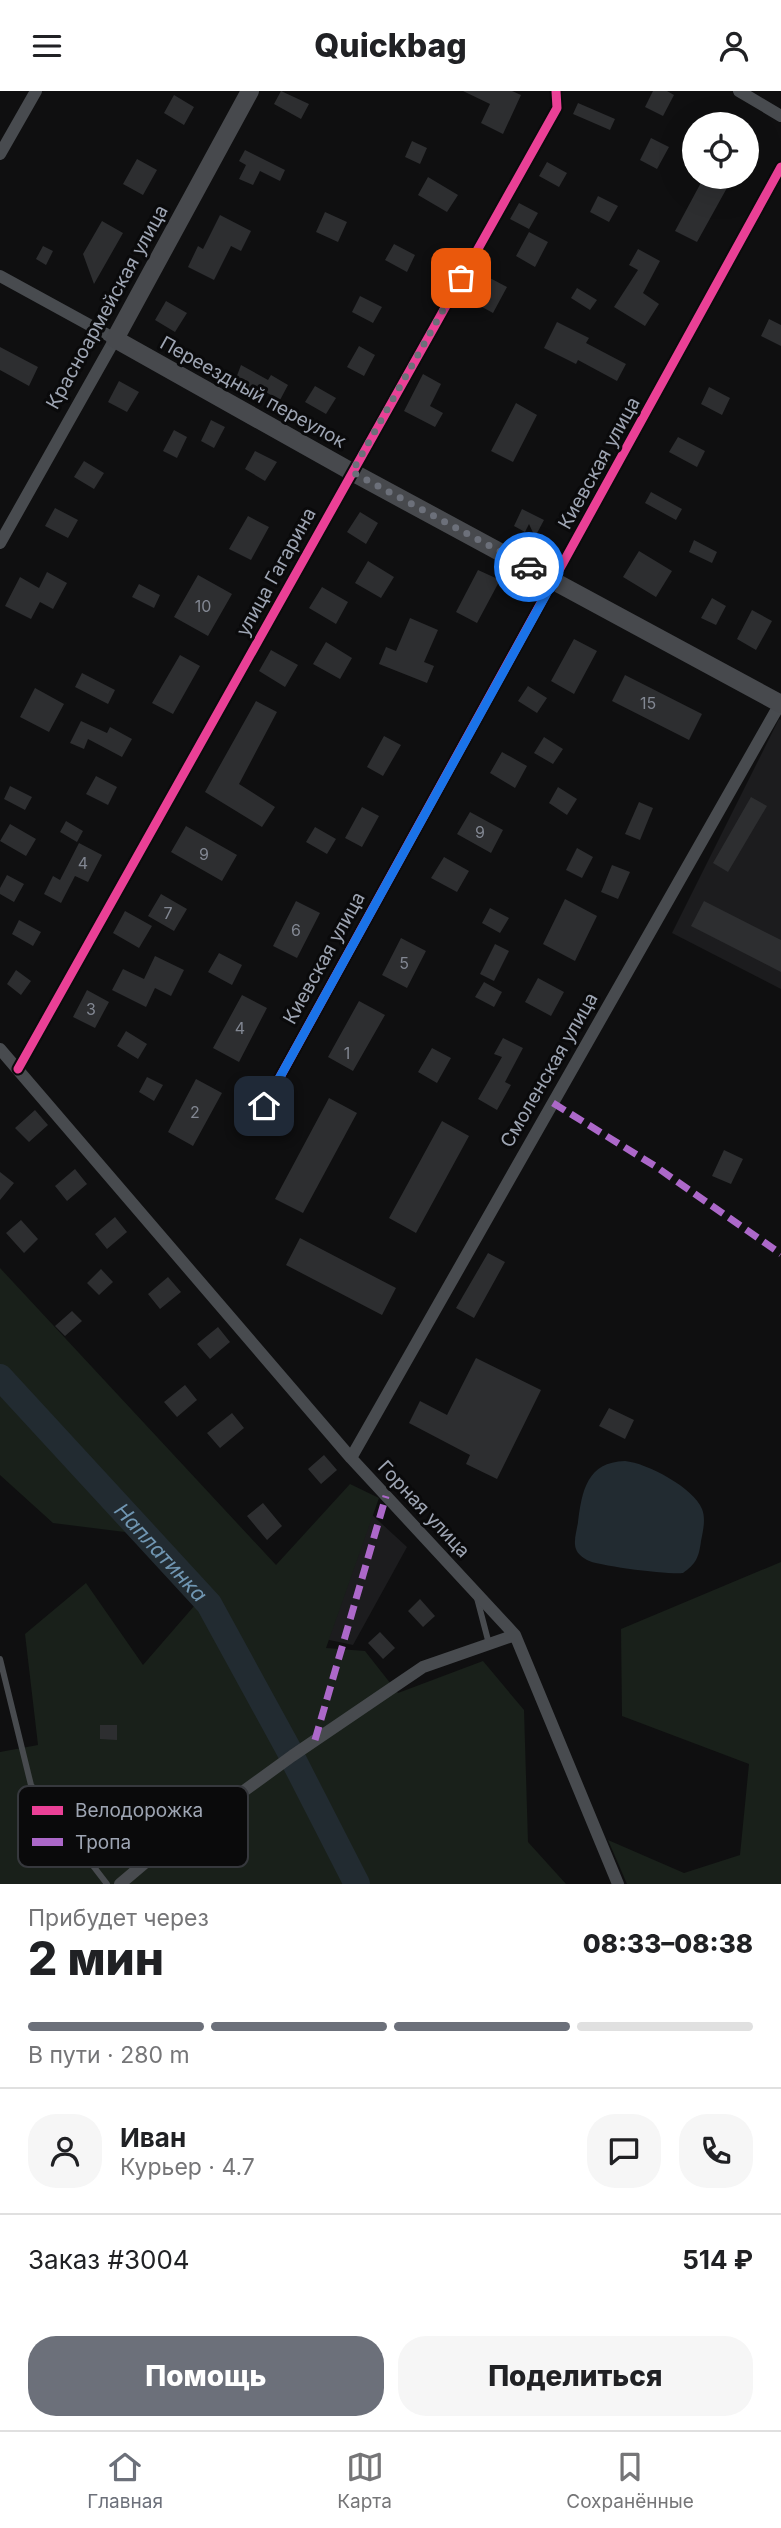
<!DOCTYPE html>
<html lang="ru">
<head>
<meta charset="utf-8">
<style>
	body { margin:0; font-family:Inter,sans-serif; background:#f6f6f6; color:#202124; height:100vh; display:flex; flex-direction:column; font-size:26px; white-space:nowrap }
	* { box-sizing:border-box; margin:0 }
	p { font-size:23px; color:#757577 }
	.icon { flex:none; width:38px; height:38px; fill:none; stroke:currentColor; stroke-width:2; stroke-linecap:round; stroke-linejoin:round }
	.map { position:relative; height:1793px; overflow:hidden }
	.panel { display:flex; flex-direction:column; background:#fff; flex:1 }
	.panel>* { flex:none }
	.controls { position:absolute; left:682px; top:21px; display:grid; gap:14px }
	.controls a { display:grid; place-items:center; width:77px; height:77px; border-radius:50%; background:#fff; box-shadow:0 7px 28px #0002; font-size:35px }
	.pin { position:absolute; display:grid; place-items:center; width:60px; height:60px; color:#fff; margin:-30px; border-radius:14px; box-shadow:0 4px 10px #0006 }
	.courier { position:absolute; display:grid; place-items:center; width:70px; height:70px; margin:-35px; border:5px solid #1a73e8; border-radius:50%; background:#fff; color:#222; box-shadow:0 2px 9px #0007 }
	.headline em { font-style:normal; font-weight:800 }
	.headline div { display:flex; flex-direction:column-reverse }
	.headline { display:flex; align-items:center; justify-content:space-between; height:119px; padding:0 28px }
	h1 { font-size:46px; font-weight:800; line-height:52px }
	.bar { display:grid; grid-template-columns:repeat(4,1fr); gap:10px 7px; align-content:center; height:84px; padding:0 28px }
	.bar i { height:9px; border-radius:5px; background:#e0e0e0 }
	.bar .current { background:#6c707a }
	.bar p { grid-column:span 4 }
	.line { display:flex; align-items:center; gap:18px; padding:0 28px; border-top:2px solid #e0e0e0 }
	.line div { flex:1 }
	.round { display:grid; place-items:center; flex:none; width:74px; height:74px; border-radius:28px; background:#f6f6f6 }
	.button { display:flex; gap:14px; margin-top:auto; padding:14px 28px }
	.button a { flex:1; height:80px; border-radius:28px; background:#6c707a; color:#fff; font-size:28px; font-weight:800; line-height:80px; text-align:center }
	.button a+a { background:#f6f6f6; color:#202124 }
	header { display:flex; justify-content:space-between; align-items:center; height:91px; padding:0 28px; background:#fff; font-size:32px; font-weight:800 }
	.menu { display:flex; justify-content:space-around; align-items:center; height:98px; border-top:2px solid #e0e0e0; background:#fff; font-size:19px; color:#757577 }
	.menu a { display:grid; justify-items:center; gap:4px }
	.menu .current { color:#6c707a }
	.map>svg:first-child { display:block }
</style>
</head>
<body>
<header><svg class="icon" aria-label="menu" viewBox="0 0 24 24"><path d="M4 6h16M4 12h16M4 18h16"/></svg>Quickbag<svg class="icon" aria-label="person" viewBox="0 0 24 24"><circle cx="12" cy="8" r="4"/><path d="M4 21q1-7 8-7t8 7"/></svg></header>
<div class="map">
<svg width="781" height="1793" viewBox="0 0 781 1793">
	<rect width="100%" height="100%" fill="#0f0f10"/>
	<path fill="#1c1c1e" d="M779,628L781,629V898L672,842Z
		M356,1409L407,1456L353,1554L315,1546Z"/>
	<path fill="#19201a" d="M0,1177L276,1474L350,1393L379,1407L326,1557L365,1560L398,1602L483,1570L524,1619L528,1751L566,1793H0V1661L38,1654L25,1543L86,1492L143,1574L195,1514L133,1442L53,1432L0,1384Z
		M781,1471V1793H627L608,1749L684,1782L740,1764L749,1673L622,1625L621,1538Z"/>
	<path fill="#222b31" d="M625,1370C647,1372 694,1397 702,1418C706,1428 703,1440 701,1450C699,1466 696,1473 683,1482C671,1484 597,1475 587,1469C583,1467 577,1462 576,1458C573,1450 577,1439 578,1431C582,1400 587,1371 625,1370Z"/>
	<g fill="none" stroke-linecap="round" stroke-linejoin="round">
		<g stroke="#222b31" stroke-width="26">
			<path id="s1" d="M0,1286L209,1513L290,1661"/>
			<path d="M294,1670L357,1793"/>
		</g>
	</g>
	<path fill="#2d2e30" d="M281,0L309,13L301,28L274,13Z
		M463,0H512L521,4L503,43L481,32L490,13Z
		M653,0H667L674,4L663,25L645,16Z
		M174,4L194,16L184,34L164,22Z
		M578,12L615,28L610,39L573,23Z
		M651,47L669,56L657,78L640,69Z
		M412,50L427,57L420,73L405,66Z
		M245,59L285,79L280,90L260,80L253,94L239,88L246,74L239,70Z
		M137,68L157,79L143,104L123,93Z
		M547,71L567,82L559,96L539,85Z
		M428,86L458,104L447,121L418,104Z
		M704,86H733L697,151L675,140Z
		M598,105L618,115L609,131L590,121Z
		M519,112L538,122L529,138L510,128Z
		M325,121L347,131L338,151L316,141Z
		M220,124L251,140L241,160L231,155L214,189L188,176L198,155L203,158Z
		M102,130L123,142L94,193L83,163Z
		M529,141L548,151L535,176L516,165Z
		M394,153L415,164L407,181L385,169Z
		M43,155L53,160L46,174L36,168Z
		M638,158L660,170L643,202L659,213L645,235L614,216L638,179L629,174Z
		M486,185L507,196L493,222L473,211Z
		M577,197L597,209L590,219L571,207Z
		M360,205L382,216L373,232L352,221Z
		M166,210L187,222L175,241L155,229Z
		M769,228L781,234V255L761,245Z
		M557,231L589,247L586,252L626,273L617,290L578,269L576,273L544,257Z
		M359,255L375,264L364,285L347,276Z
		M0,256L38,276L29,295L0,279Z
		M241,274L268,289L271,284L288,294L280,309L255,295L252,300L235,290Z
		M423,283L441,293L430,315L443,322L435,336L404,320Z
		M119,290L139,301L127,321L108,311Z
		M315,295L336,307L326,323L305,311Z
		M709,296L730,307L722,324L701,313Z
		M516,312L537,324L513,371L491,360Z
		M211,329L225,336L214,357L201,350Z
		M174,339L187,346L177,367L163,360Z
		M678,346L705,360L697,376L669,361Z
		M255,360L277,371L265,390L245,378Z
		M84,370L104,382L94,398L74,386Z
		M651,401L682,418L676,429L645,412Z
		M55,417L78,429L68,447L45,435Z
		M522,418L544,429L535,446L529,433L525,441L514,435Z
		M360,421L378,432L366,453L347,441Z
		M248,425L269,436L251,469L229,458Z
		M694,449L717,461L712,472L689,461Z
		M639,460L672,480L656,506L623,486Z
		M368,470L394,486L381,507L355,492Z
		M478,479L500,489L477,532L456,521Z
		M47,481L67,492L53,518L40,511L31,528L5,515L20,486L39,497Z
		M198,484L232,503L208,545L174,526Z
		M139,493L160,504L154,517L132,506Z
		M322,496L348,511L336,533L309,517Z
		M712,507L726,515L716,534L701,527Z
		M752,519L772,530L756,559L737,548Z
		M410,527L438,539L424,571L434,575L427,592L379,573L386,556L396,560Z
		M574,548L597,560L574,603L551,590Z
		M326,551L352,567L340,588L313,573Z
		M271,559L298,574L285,596L259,580Z
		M180,564L200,575L173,623L152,612Z
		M82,582L115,599L108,613L75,596Z
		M625,584L702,623L689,649L612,610Z
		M528,595L547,607L537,622L518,610Z
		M35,597L64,613L49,641L20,626Z
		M256,610L277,621L239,693L275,716L262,736L205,701Z
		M81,630L107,642L110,636L132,648L122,666L88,648L84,658L70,652Z
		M384,645L401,654L383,685L367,676Z
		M544,646L563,658L553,673L534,662Z
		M502,661L527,675L515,697L490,682Z
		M96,685L117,696L108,714L86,703Z
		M10,695L32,706L25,719L4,708Z
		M558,696L577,708L567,724L549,712Z
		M751,706L767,715L728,781L713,772Z
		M639,711L653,717L640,749L625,743Z
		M362,716L379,725L362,756L345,747Z
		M470,721L503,739L491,762L457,743Z
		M66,730L83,740L77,751L60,741Z
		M10,733L36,748L26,765L0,750Z
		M186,735L237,764L222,790L171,761Z
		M315,736L336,748L327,763L306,751Z
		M79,752L102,764L88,791L75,785L61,812L44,803L53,785L60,789Z
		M577,757L593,766L582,787L566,779Z
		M444,766L469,780L457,801L431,787Z
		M612,774L630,781L618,808L601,801Z
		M7,784L24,793L14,811L0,803V797Z
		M161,803L187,818L174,840L148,825Z
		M565,808L597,825L575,870L543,853Z
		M296,810L320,822L297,867L273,855Z
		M704,810L781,849V881L691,835Z
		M490,817L509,827L500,842L482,832Z
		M125,820L152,835L139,857L113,842Z
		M19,829L41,841L33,855L12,843Z
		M401,847L426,860L407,897L382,884Z
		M495,853L509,860L494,890L480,883Z
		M219,862L242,874L232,894L208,881Z
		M155,865L184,879L171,905L155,897L146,916L112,899L123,878L144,888Z
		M16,879L31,890L21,904L7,893Z
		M538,887L564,901L551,925L525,911Z
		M484,891L502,901L494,916L475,906Z
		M87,899L109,911L95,937L73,926Z
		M242,904L267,917L239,971L213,957Z
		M359,910L385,924L353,980L328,966Z
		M126,940L147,953L138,968L117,955Z
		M503,947L523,957L505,991L511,994L497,1019L478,1008L502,966L494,963Z
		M432,957L451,967L437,992L418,981Z
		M147,986L163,994L154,1010L139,1001Z
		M196,988L222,1002L193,1055L168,1041Z
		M329,1007L357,1022L303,1122L275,1108Z
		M35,1019L48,1034L29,1051L15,1037Z
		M442,1030L469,1045L416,1142L389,1127Z
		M724,1059L743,1068L731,1093L712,1085Z
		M75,1078L87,1093L67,1110L55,1095Z
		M0,1081L14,1092L0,1109Z
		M115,1126L127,1141L107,1158L95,1143Z
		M21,1129L38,1148L24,1162L6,1142Z
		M300,1147L396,1197L382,1224L286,1174Z
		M488,1162L505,1171L474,1227L456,1217Z
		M101,1178L113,1191L99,1204L87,1192Z
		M168,1186L181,1201L160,1218L148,1203Z
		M72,1220L82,1230L65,1245L55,1235Z
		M218,1236L230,1251L210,1268L197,1253Z
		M476,1267L541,1299L497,1388L466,1373L470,1364L409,1332L420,1310L447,1324Z
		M185,1294L197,1309L177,1326L164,1311Z
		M609,1317L634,1329L625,1348L599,1335Z
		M232,1322L244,1337L220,1357L207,1342Z
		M324,1364L337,1379L321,1393L308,1378Z
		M263,1412L282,1435L267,1449L247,1425Z
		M420,1508L435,1525L423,1536L408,1520Z
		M380,1541L395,1557L383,1568L368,1552Z
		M100,1634H117V1649L100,1648Z"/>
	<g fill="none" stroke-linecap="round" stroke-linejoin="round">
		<path stroke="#484b4f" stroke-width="6" d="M477,1507L489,1553
			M0,1568L31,1694L107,1793"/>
		<path stroke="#484b4f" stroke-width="12" d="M739,0L781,25
			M0,63L36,0
			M0,185L115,248L0,452
			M0,958L351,1367L515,1544L618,1793
			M18,978L557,17L556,0
			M264,1015L781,76
			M351,1367L781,611
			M120,1793L146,1771L292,1665L423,1576L515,1544"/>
		<path stroke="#47494d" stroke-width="18" d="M250,0L115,248L352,381L781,613"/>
		<path stroke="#ac68c9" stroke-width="7" stroke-dasharray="14 7" stroke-linecap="butt" d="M553,1012L655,1075L781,1163
			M315,1649L386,1405"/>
		<defs>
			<path id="cycleway" d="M18,978L557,17L556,0
				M264,1015L781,76"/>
		</defs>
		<use href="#cycleway" stroke="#0a0a0b" stroke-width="13"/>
		<use href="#cycleway" stroke="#ea4096" stroke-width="9"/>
	</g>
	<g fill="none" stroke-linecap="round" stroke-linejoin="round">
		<path stroke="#6c707a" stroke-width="7" stroke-dasharray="0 12.6" d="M461,187L352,381L529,476"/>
		<path stroke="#1a73e8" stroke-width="9" d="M264,1015L554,489L529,476"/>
	</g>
	<g text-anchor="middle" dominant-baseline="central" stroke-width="6" stroke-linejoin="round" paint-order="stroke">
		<g font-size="16" fill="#828792">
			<text x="203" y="515">10</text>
			<text x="648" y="612">15</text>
			<text x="480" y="741">9</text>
			<text x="204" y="763">9</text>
			<text x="83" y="772">4</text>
			<text x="168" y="822">7</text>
			<text x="296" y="839">6</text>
			<text x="404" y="872">5</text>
			<text x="91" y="918">3</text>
			<text x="240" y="937">4</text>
			<text x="347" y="962">1</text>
			<text x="195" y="1021">2</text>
		</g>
		<g font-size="19" fill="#9ea5b3" stroke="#0a0a0b">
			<text transform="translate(107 216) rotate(-61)">Красноармейская улица</text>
			<text transform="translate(253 301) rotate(29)">Переездный переулок</text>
			<text transform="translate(599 372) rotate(-61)">Киевская улица</text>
			<text transform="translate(276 481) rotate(-61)">улица Гагарина</text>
			<text transform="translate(324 867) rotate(-61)">Киевская улица</text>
			<text transform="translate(549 979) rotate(-60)">Смоленская улица</text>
			<text transform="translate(424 1418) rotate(47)">Горная улица</text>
		</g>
		<g font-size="21" font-style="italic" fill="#7096b2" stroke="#0a0a0b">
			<text stroke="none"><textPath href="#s1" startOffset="238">Наплатинка</textPath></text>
		</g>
	</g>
	<rect x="18" y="1695" width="230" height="81" rx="10" fill="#0a0a0b" stroke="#36383d" stroke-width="2"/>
	<rect x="32" y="1715" width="31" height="9" fill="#ea4096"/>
	<rect x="32" y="1747" width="31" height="8" fill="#ac68c9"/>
	<g font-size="19" fill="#9ea5b3">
		<text x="75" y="1726">Велодорожка</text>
		<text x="75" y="1758">Тропа</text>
	</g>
</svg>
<div class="controls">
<a><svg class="icon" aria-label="locate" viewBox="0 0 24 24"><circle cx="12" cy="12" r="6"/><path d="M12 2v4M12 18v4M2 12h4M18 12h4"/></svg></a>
</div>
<div class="pin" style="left:461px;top:187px;background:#ea580c"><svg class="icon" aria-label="bag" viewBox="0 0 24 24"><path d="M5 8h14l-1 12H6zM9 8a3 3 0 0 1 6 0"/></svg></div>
<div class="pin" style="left:264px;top:1015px;background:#1f2937"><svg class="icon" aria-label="home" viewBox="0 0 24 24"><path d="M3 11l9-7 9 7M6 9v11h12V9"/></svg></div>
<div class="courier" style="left:529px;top:476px"><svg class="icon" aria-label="car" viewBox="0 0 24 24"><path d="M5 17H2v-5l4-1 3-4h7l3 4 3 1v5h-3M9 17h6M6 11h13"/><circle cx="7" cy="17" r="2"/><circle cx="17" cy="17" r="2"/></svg></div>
</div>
<section class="panel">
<div class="headline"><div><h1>2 мин</h1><p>Прибудет через</p></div><em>08:33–08:38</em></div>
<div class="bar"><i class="current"></i><i class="current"></i><i class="current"></i><i></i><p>В пути · 280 m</p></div>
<div class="line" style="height:126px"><a class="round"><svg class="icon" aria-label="person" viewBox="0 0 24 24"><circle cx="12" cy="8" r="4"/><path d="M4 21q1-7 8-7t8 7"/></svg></a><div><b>Иван</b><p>Курьер · 4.7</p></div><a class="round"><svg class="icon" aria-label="chat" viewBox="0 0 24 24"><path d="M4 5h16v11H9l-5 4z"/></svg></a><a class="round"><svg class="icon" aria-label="phone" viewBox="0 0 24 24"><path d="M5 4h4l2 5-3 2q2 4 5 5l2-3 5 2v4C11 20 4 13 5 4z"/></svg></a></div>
<div class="line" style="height:91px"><div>Заказ #3004</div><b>514 ₽</b></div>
<div class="button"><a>Помощь</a><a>Поделиться</a></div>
</section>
<nav class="menu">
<a class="current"><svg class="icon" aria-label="home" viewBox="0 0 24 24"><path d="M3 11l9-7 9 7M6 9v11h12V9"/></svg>Главная</a>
<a><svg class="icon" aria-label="map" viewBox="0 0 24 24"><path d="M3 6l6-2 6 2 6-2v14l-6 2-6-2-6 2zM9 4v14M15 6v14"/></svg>Карта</a>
<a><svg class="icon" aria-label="saved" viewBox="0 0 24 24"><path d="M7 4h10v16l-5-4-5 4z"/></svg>Сохранённые</a>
</nav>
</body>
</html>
